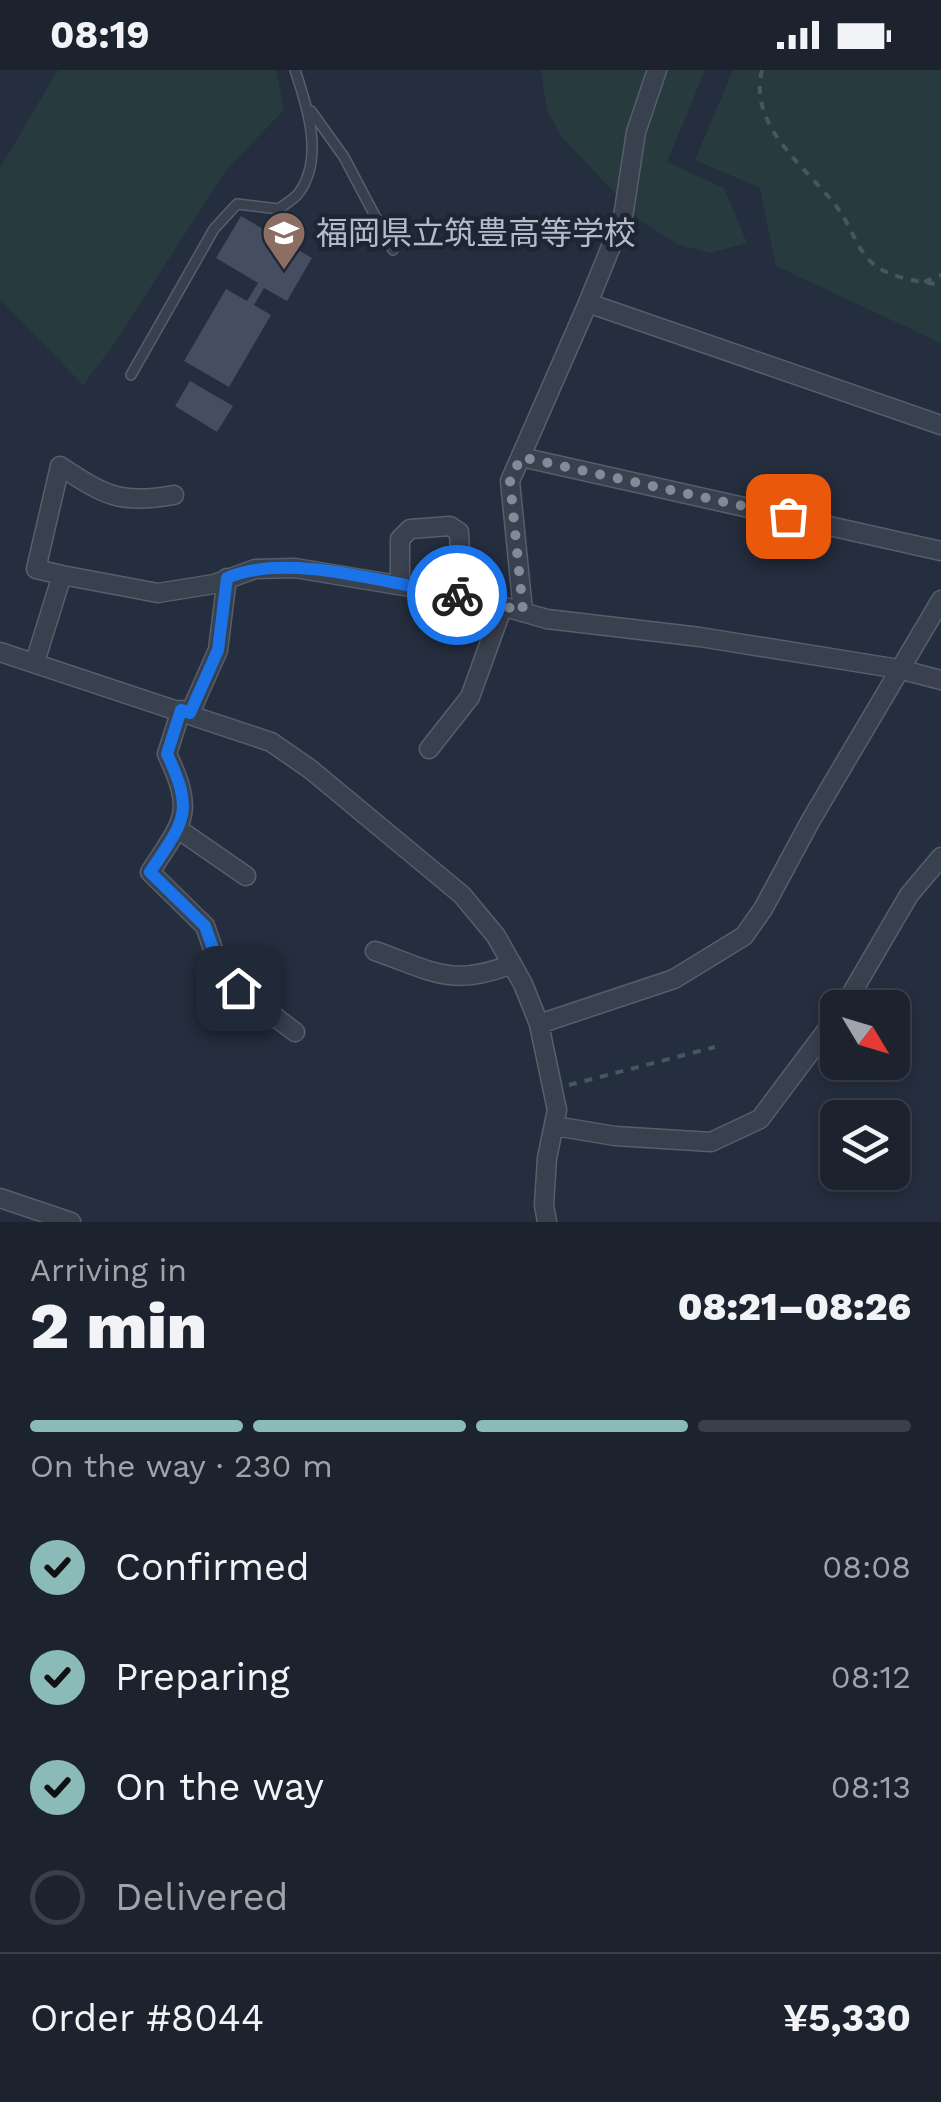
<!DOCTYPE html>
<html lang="en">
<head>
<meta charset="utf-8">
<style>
	body { margin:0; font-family:"Work Sans","Noto Sans JP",sans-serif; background:#292f3a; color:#f1f3f6; height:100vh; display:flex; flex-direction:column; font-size:38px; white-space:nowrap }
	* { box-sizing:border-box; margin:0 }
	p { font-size:32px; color:#a0a4aa }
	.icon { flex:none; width:55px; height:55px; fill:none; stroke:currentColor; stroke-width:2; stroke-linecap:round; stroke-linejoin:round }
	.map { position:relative; height:1152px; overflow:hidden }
	.details { display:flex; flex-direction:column; background:#1c222e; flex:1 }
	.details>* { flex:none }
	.needle { width:65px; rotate:128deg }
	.controls { position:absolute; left:820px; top:920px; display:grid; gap:20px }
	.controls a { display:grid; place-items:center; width:90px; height:90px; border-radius:15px; background:#1c222e; box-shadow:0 5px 15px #0003,0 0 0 2px #3a3f4a; font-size:50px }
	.pin { position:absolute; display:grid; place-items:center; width:85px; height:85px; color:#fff; margin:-42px; border-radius:20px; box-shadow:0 5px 15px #0006 }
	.courier { position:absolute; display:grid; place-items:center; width:100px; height:100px; margin:-50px; border:8px solid #1a73e8; border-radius:50%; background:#fff; color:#222; box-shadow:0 2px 12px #0007 }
	.overview em { font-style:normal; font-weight:800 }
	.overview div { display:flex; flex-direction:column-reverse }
	.overview { display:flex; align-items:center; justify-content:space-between; height:170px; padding:0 30px }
	h1 { font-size:65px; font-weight:800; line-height:75px }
	.bar { display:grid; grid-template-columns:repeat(4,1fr); gap:15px 10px; align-content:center; height:120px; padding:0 30px }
	.bar i { height:12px; border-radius:8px; background:#3a3f4a }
	.bar .active { background:#8bbbb9 }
	.bar p { grid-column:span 4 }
	.line { display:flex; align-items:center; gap:25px; padding:0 30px; border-top:2px solid #3a3f4a }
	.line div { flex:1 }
	ol { padding:0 30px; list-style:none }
	li { display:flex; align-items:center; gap:30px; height:110px }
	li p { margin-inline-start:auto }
	li .icon { padding:10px; border-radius:50%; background:#8bbbb9; color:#111; stroke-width:4 }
	li:last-child { color:#a0a4aa }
	li i { width:55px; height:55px; border:5px solid #3a3f4a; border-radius:50% }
	.status { display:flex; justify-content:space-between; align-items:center; height:70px; padding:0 50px; background:#1c222e; direction:ltr }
	.status svg { height:28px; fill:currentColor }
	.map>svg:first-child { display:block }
</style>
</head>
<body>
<div class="status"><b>08:19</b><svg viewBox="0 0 49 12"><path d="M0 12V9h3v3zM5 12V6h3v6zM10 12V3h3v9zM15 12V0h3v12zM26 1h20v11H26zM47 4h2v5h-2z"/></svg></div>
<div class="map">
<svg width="941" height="1152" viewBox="0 0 941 1152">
	<rect width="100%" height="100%" fill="#252e3e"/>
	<path fill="#273b3f" d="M58,0H276L284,40L226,100L114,274L83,315L0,229V98Z
		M541,0H705L667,92L724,118L747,173L710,183L677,174L641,151L562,67L547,40Z
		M733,0H941V273L776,196L760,118L695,90Z"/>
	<path fill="#444e60" d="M241,146L312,188L287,231L264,218L254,235L271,245L229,317L184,291L226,219L247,231L258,213L216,188Z
		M190,311L233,336L217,362L175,336Z"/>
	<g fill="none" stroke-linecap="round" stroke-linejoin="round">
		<defs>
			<path id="service" d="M311,41L344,87L393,180
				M131,305L214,159L237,134L279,139C285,134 294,129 298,124C325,89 307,36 295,0"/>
			<path id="minor" d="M588,233L623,147L636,62L657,0
				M521,387L941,481
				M62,505L36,499L60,396C104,425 120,435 174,425
				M400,514V469L410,459L450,456L459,462L462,526
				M523,541L510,411L588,233L941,355
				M0,582L271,672L310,699L462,825L496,866L523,914L539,954L557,1040L547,1088L544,1135L547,1152
				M35,592L62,505L158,523L214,514L255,499L295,498L470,527L547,549L700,567L899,599L941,610
				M181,640L167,684C195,743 184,750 150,802L205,856L219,896L237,918L295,962
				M190,643L218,580L227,508
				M429,679L470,627L503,536
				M178,759L246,806
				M375,881C432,901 452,918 512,894
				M843,938L909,825L941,787
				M539,954L674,909L744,866L763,839L811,750L941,530
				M555,1056L615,1066L711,1072L760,1049L838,945
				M0,1128L71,1152"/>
		</defs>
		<use href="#service" stroke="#575e6c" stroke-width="12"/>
		<use href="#minor" stroke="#575e6c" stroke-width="21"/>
		<path stroke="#45585c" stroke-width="4" stroke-dasharray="8 8" stroke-linecap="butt" d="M762,0C747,60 812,100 841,143C851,158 857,177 869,190C886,208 917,211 941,215
			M924,212L941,205
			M569,1015L715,977"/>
		<use href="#service" stroke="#39404e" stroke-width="9"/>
		<use href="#minor" stroke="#39404e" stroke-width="18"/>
	</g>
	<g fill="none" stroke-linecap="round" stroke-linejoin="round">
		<path stroke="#838a98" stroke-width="10" stroke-dasharray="0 18" d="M457,525L523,541L510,411L521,387L788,446"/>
		<path stroke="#1a73e8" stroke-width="12" d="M238,918L219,896L205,856L150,802C184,751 195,743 167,684L181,640L190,643L218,580L227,508C288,481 392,515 457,525"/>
	</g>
	<defs>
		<symbol id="school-pin" viewBox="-11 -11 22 30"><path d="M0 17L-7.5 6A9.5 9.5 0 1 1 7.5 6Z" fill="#8d6e63" stroke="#1e2533"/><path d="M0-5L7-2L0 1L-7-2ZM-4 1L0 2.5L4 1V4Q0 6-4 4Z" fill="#fff"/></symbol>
	</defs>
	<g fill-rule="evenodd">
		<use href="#school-pin" x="259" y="138" width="50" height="68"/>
	</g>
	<g text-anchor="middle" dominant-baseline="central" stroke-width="9" stroke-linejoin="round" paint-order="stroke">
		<g font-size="32" fill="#b5bbc9" stroke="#1e2533" text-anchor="start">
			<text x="316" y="163">福岡県立筑豊高等学校</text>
		</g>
	</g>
</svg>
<div class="controls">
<a><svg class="needle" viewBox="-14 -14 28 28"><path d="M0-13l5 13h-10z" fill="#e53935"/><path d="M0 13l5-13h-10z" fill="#a0a4aa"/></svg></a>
<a><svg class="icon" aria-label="layers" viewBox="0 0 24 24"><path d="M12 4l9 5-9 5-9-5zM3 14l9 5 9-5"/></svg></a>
</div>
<div class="pin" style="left:788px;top:446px;background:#ea580c"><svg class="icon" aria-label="bag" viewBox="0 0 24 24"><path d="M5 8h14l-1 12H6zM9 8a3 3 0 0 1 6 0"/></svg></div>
<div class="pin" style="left:238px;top:918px;background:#1f2937"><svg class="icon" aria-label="home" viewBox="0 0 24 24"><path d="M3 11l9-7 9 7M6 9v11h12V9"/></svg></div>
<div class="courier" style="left:457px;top:525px"><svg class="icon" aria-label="bike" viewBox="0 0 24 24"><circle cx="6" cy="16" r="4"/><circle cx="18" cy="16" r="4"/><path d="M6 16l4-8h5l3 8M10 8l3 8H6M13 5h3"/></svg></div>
</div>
<section class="details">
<div class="overview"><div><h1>2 min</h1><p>Arriving in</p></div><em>08:21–08:26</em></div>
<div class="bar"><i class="active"></i><i class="active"></i><i class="active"></i><i></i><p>On the way · 230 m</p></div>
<ol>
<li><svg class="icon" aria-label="check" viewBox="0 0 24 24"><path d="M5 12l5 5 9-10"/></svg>Confirmed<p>08:08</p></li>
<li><svg class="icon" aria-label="check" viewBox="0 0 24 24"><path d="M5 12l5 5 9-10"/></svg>Preparing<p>08:12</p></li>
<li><svg class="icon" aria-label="check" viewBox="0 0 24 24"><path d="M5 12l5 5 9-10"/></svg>On the way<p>08:13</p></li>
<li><i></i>Delivered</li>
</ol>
<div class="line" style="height:130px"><div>Order #8044</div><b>¥5,330</b></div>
</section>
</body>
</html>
